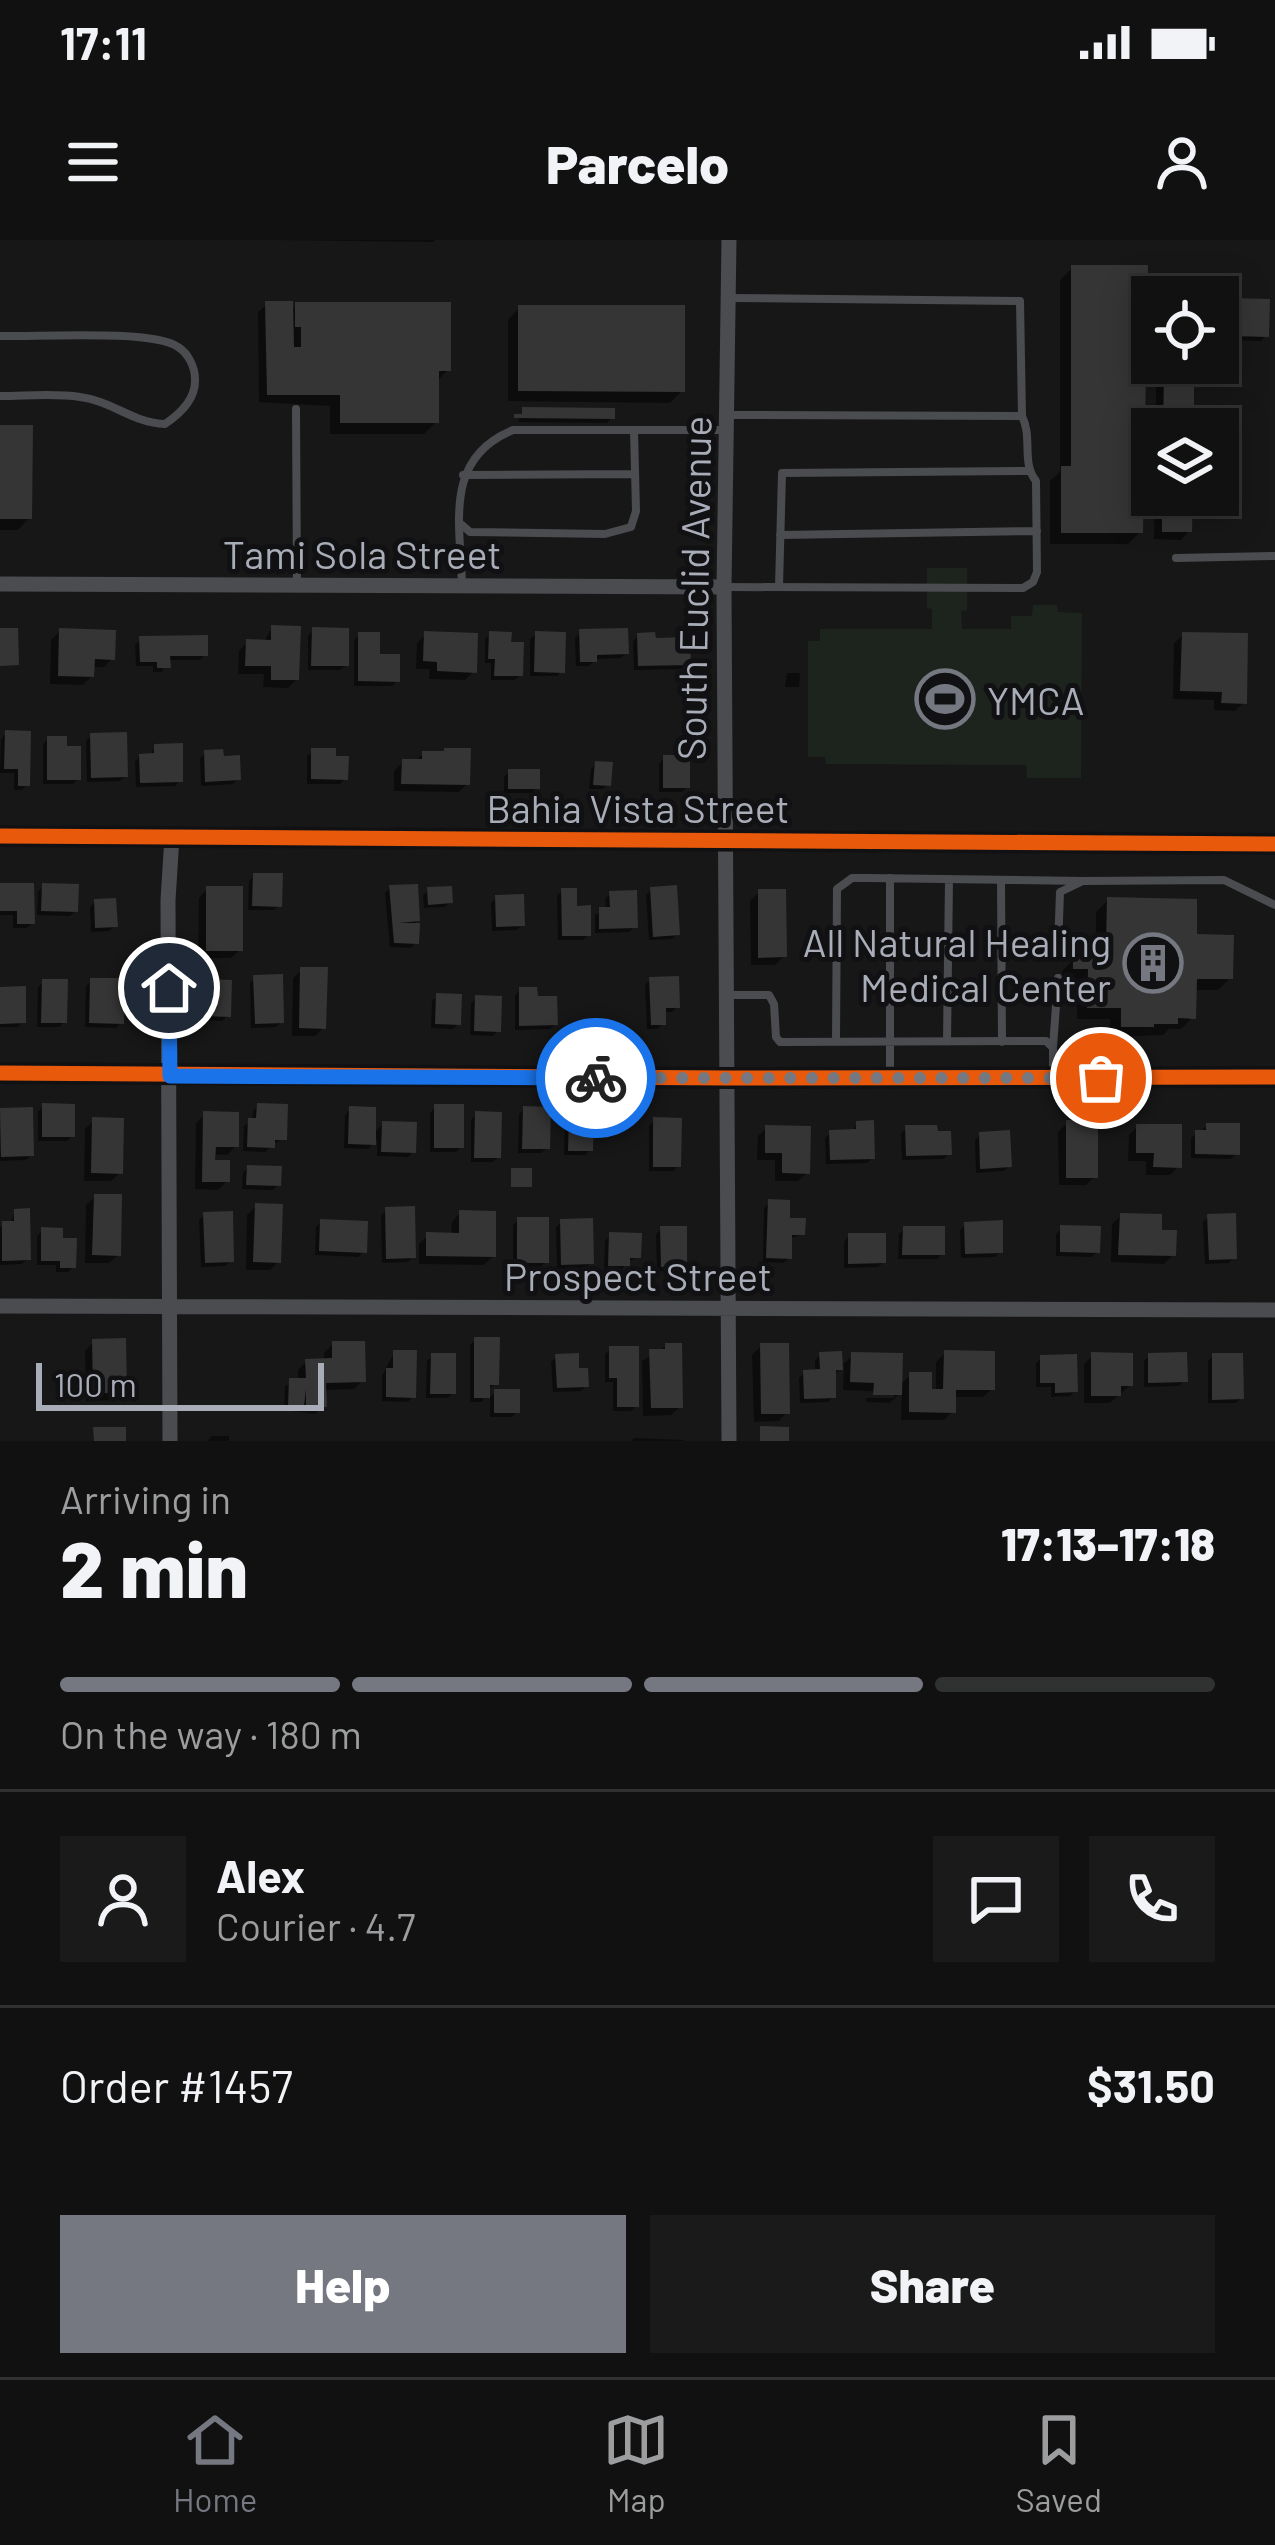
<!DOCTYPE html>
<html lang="en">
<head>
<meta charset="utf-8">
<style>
	body { margin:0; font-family:Barlow,sans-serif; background:#1a1a1a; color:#f1f3f6; height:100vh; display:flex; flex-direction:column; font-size:45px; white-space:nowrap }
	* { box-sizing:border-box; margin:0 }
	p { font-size:39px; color:#9c9d9f }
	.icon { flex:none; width:66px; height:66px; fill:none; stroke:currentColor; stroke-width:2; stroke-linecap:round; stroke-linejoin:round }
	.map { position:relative; height:1201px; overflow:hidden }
	.details { display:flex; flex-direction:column; background:#111; flex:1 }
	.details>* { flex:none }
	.fabs { position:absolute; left:1131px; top:36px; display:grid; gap:24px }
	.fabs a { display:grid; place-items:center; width:108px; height:108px; border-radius:0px; background:#111; box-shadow:0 6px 30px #0003,0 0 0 3px #303131; font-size:60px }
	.scale { position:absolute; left:36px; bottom:30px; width:288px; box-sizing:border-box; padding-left:12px; border:6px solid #a8adb8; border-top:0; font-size:33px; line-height:42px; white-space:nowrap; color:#a8adb8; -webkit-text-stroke:9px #111113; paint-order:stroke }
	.pin { position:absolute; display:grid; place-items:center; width:102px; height:102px; color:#fff; margin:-51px; border:6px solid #fff; border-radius:50%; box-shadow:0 3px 12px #0007 }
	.courier { position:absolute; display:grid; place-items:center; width:120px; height:120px; margin:-60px; border:9px solid #1a73e8; border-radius:50%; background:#fff; color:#222; box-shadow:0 3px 15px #0007 }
	.summary em { font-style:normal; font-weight:800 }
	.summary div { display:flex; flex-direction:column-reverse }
	.summary { display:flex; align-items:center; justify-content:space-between; height:204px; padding:0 60px }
	h1 { font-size:78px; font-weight:800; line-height:90px }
	.bar { display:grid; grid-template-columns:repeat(4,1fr); gap:18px 12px; align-content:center; height:144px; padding:0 60px }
	.bar i { height:15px; border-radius:9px; background:#303131 }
	.bar .selected { background:#757880 }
	.bar p { grid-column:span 4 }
	.line { display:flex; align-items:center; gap:30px; padding:0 60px; border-top:3px solid #303131 }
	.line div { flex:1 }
	.round { display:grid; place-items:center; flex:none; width:126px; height:126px; border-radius:0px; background:#1a1a1a }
	.button { display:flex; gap:24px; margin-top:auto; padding:24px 60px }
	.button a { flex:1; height:138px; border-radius:0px; background:#757880; color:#fff; font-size:48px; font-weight:800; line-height:138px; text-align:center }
	.button a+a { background:#1a1a1a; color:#f1f3f6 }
	.status { display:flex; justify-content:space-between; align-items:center; height:84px; padding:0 60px; background:#111; direction:ltr }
	.status svg { height:33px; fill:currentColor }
	header { display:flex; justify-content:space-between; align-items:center; height:156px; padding:0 60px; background:#111; font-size:54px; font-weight:800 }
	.tabs { display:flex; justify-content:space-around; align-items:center; height:168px; border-top:3px solid #303131; background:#111; font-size:33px; color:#9c9d9f }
	.tabs a { display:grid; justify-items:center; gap:6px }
	.tabs .selected { color:#757880 }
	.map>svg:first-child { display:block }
</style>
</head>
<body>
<div class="status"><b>17:11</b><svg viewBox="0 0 49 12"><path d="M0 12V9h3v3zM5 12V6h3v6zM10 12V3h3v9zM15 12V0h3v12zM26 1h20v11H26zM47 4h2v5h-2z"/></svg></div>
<header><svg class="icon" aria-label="menu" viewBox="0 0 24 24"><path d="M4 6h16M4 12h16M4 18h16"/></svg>Parcelo<svg class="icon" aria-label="person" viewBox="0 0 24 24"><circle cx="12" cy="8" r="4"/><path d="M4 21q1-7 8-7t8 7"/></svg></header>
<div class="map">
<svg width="1275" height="1201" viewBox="0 0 1275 1201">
	<rect width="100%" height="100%" fill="#171717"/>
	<path fill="#1d241e" d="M927,328H967V370L961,371L962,389H1011V376H1032L1033,365H1057L1058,372L1082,373L1081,538H1027L1026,525L826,524L825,517H808V401H820V389H932V369L927,368Z"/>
	<path fill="#0007" d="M272,0H435L433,2Z
		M1072,28L1140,292L1128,304H1050V241L1060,232V40Z
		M1233,61L1266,95L1261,101L1229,100V133L1224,138H1191V189H1156V146L1165,138H1189V123H1218V100H1227V67Z
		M267,64L290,71L297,65L448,130L436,142V182L424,194H330V166L259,162L258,72Z
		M519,68L682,151L670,163L508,161V80Z
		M523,170L612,178L607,183L518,182Z
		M0,188L29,278L18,290H0Z
		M1155,255H1190L1189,291L1181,300L1154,299Z
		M272,388L297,439L288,448L263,447L264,434H238L239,411L247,402L263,403Z
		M313,390L346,425L340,430H308V396Z
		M60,391L112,419L104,427H92V436L83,445L50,444L51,400Z
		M581,392L626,413L621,418L596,419L589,426H576L575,398Z
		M426,394L474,431L465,440L429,439L430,429H416L417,403Z
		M490,394L520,435L515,440H491V423H485V399Z
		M536,394L562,431L557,436H530V399Z
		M360,395L397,441L392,446H354V400Z
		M1183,395L1244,462L1235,471L1214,470V460L1173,459L1174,403Z
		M638,396L653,401L688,423L683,429L634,430L633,401Z
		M141,399L205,414L200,420H167L162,432H153V426H136L135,405Z
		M787,433H800L799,447H785Z
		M6,493L27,544L22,550H14V533H0L1,499Z
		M91,496L125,536L120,541L87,542L86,501Z
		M48,499L78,539L73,544H43V504Z
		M155,507L180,541L175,546L136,547L135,522L140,516H150Z
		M313,511L345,539L340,544H307V516Z
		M205,513L238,539L233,544L201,546L200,518Z
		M423,514L467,544L459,552L394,551V531L403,522H414Z
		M664,518L687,547L682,552H659V524Z
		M596,524L608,544L603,549H589L591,529Z
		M509,532L537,548L531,553H504V537Z
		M254,636L279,665L274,670H248L249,641Z
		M0,646L32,683L27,688H13V675H0Z
		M43,646L75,671L70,676L37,675L38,652Z
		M415,647L416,702L411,708L390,707L385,653L390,648Z
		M207,649L240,710L231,718H198L199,658Z
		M429,650L450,662L445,667L424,668L423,655Z
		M652,650L677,694L672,699L649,700L646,655Z
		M562,651L588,695L583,700H558L557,656Z
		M759,652L784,716L775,725H751L750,661Z
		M610,654L635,687L629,692L595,693V675L606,670L605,659Z
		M496,658L522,685L517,690L492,691L491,663Z
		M1108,660L1230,738L1218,750H1194L1193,777L1181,789H1169L1163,795L1110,797V779H1077V740H1062V731L1074,719L1096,710V672Z
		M95,662L115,686L109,691L91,692L90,667Z
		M302,730L323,788L315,796H292L293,738Z
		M255,738L281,782L276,787L251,788L250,743Z
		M650,740L677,767L672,772H663V783L658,789H647L645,745Z
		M91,741L121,782L116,788L85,787L86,746Z
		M43,742L64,782L59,787H37L38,747Z
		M205,742L228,775L222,781L200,780V747Z
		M0,750L23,782L18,787H0Z
		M520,750L535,759L555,784L550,789L515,790V755Z
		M438,756L458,784L453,789L431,788L432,761Z
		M477,758L498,791L493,796L470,795L471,763Z
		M43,866L72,896L67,901H38V872Z
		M258,866L284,899L272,904L266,912L243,911L244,886L252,881L253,871Z
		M435,867L461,907L456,912H430V873Z
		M350,869L373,894L383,884L413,912L408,917L377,916V899L368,909L344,908L345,875Z
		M524,869L547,908L541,913H518L519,874Z
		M1,871L31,915L26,920L0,921Z
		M205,874L236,906L227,915L213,914L212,923L227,941L218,950L195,949L196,883Z
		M476,874L498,917L493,922H471V880Z
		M570,876L590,910L585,915H564L565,882Z
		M655,880L678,926L673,931H649V886Z
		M93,881L120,933L111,941H84L85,889Z
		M1067,883L1095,936L1086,945H1059L1058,892Z
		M857,884L872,918L867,923L826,924L825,898L831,893L852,892Z
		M1207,886L1237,913L1231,919L1191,918V898Z
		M1137,887L1179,926L1170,935H1146V921H1128L1129,895Z
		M766,888L807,933L798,941H775V920H757L758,896Z
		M906,888L949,913L944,919L902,920L901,894Z
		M980,895L1009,926L1004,931L976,933L975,900Z
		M248,928L278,945L273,950L242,949L243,933Z
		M95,957L118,1015L109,1023H85L86,965Z
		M769,963L802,994L789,999V1018L783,1023L763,1022L764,968Z
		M256,966L278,1022L270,1030H246L247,975Z
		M386,970L413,1017L408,1022L382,1023L381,976Z
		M15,972L28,1019L22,1024L0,1025V987L10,984Z
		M460,973L493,1016L484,1025L419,1024V1004L428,995L451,996L452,982Z
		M205,975L231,1021L225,1026L201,1027L199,980Z
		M1121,976L1158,993L1173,1015L1164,1024L1111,1022L1112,984Z
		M1209,977L1234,1017L1229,1023L1205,1024L1203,982Z
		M518,980L546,1022L540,1027H513V985Z
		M322,982L364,1011L358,1017L315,1015L316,987Z
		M562,982L591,1023L585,1028L557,1029L556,987Z
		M965,985L1000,1012L995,1017L961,1018L960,990Z
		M1062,988L1097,1012L1092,1017L1056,1016V994Z
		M661,989L684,1026L679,1031H657L656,994Z
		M904,989L942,1014L937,1019H898L899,994Z
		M43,990L73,1027L68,1032H56V1025H37V996Z
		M610,995L638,1017L627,1022L622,1030H604L605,1001Z
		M849,996L884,1022L878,1027L844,1028V1002Z
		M475,1100L496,1144L487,1149L482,1162H470V1105Z
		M93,1102L124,1152L115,1160L86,1161L85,1111Z
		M333,1104L363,1140L354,1149L323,1150L324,1165L315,1174L284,1170L285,1146L298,1141V1130L306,1122L324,1121V1113Z
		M666,1106L680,1167L671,1175L643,1176L642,1121Z
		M761,1106L787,1172L779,1181L754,1182L752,1115Z
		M610,1109L636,1166L631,1171H613V1142H605V1114Z
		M394,1113L413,1156L408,1162L382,1161V1136Z
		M945,1113L992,1149L983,1157H953V1171L944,1180H901L902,1151L890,1163L866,1162V1158H894V1152L843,1150L844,1125L835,1134L833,1157L828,1162L800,1163L799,1138L804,1133L815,1132V1120L820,1115L840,1127L853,1115L899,1146L910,1135L929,1152H936V1122Z
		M1093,1115L1130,1145L1110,1163H1084V1124Z
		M432,1116L453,1153L448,1158H426L427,1121Z
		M1149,1116L1185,1141L1179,1146L1144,1147V1121Z
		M1213,1116L1241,1158L1236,1163H1208V1121Z
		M557,1117L576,1132L586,1146L581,1151L553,1152L551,1122Z
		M1041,1118L1075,1151L1070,1156L1051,1157V1147H1036V1123Z
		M495,1152L517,1171L512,1177H490V1157Z
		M212,1196H229V1201H207Z
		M634,1198L683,1200V1201H631Z"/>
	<path fill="#353536" d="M1071,25H1148L1143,293H1061V226H1071Z
		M1231,58L1270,59L1269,97L1231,96Z
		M265,61H293L294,107H301V87H295V62H451V131H439V183H340V155H267Z
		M518,65H685V152L518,151Z
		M1218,97H1232V134H1193V123H1218Z
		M1164,135H1194V189H1163Z
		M522,167L615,168V179L514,178V174H522Z
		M0,185H33L32,279H0Z
		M1162,255H1193L1192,292H1162Z
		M271,385L301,386L299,440H271V426H245L246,399L271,400Z
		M312,387L349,388V426H311Z
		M0,388H18L19,425L0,426Z
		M59,388L116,390L115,420L95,419L94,437L58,436Z
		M628,388L629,414L597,415V422H580L579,389Z
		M424,391L478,393L477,433L437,431V422L423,421Z
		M489,391L512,392L511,402H524L523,436H494L495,419H488Z
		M535,391L566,392L565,433L534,432Z
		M358,392H380V414H400V442L358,441Z
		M655,392L656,398L690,397L691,425L638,426L637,393Z
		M1182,392L1248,393L1247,464L1221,463L1222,452L1180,451Z
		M208,395V416H170L171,428H157V422H140L139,396Z
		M5,490L31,491L30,546H18V529H4Z
		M127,492L128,537L91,538L90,493Z
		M47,496H67V506H81V540H47Z
		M183,503V542L140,543L139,514L154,513V504Z
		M311,508H336V516H349L348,540L311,539Z
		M444,508H471L470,545L401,544L402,519H422V511H444Z
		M223,509L224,516L240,515L241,540L205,542L204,510Z
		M663,515H690V548H663Z
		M595,521L613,522L611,546L593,545Z
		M508,529H540V549H508Z
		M253,633H283L282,667L252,666Z
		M0,643H34L35,684H17V671H0Z
		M42,643L79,644L78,672L41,671Z
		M418,644L420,681L399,683H420L419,704L394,703L389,645Z
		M677,645L680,695L653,697L650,647Z
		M206,646H243V711H206Z
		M452,646L453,663L428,665L427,647Z
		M561,648H577V666L591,665V696H562Z
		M758,649H786L787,717L758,718Z
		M637,650L638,688L599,689V667H610L609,651Z
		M524,654L525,686L496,687L495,655Z
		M1107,657L1197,659V694L1234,695L1233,739H1197L1196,779L1178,778V784H1154V787H1121V768H1087L1088,729H1073V716H1089V707H1106Z
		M116,658L118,687L95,688L94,659Z
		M300,727H328L326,789L299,788Z
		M283,734L284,783L255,784L253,735Z
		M679,736L680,768H666V785H651L649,737Z
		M90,738H125L124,784L89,783Z
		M42,739H68L67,783H41Z
		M204,739L232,740L231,777L203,776Z
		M26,746V783L0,784V747Z
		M519,747H537L538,756H557L558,785L519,786Z
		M436,753L462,754L461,785L435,784Z
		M475,755L502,756L501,792L474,791Z
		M42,863L75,864V897H42Z
		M257,863L288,864L287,900H275V908L247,907L248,878H256Z
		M434,864H464V908H434Z
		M349,866L376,867V905L348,904Z
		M523,866L551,867L550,909H522Z
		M33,867L34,916L1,917L0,868Z
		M203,871L239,872V907H216L215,920H230V942H202Z
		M475,871L502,872L501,918H474Z
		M569,873L594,874L593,911H568Z
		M92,877L124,878L123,934L91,933Z
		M653,877L682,878L681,927H653Z
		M874,880L875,919L830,920L829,890L856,889V881Z
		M1066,880H1098V938H1066Z
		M382,881L417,882L416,913L381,912Z
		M1206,883H1240V915L1195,914V890H1206Z
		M1136,884H1182V928L1153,927L1154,913H1136Z
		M765,885L811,886L810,934L782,933V913H765Z
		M905,885H937L938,891H951L952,915L906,916Z
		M1010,890L1012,927L980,929L979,892Z
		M247,925L282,926L281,946L246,945Z
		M511,928H532V947H511Z
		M94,954H122L121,1016L92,1015Z
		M768,959L790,960V978H806L805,995H792V1019L766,1018Z
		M255,963L283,964L281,1023L253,1022Z
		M415,966L416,1018L386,1019L385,967Z
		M30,968L31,1020L2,1021V981H14V969Z
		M459,970L496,971V1017L426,1016V992L459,993Z
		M233,971L234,1022L205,1023L203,972Z
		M1120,973L1162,974V990H1177L1176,1016L1118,1015Z
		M1236,973L1237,1019L1209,1020L1207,974Z
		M517,977H549V1023H517Z
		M593,978L594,1024L561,1025L560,979Z
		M320,979L368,981L367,1013L319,1011Z
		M1003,980V1013L965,1014L964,982Z
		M1060,985L1101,986L1100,1013L1060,1012Z
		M660,986H687V1027H661Z
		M903,986H945V1015H902Z
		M41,987L63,988V998H77L76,1028H60V1021H41Z
		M609,992L642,993L641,1018H630V1026H608Z
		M848,993H886V1023L848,1024Z
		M474,1097H500L499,1145H490V1158H474Z
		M126,1098L127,1153H93L92,1099Z
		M332,1101H365L366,1142L326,1143L327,1167H306V1149L304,1166H288L289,1138H306L305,1119L332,1118Z
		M665,1103H682L683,1168H651L649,1109H665Z
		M760,1103H789L790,1174H761Z
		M609,1106H639V1167H617V1138H609Z
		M393,1110H417L416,1158L386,1157V1128H393Z
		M944,1110L995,1111V1150H956V1173L909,1172V1132H932V1149H943Z
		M842,1111L843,1130H836V1158L804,1159L803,1130L820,1129L819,1112Z
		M851,1112L903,1113L902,1155H873L874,1143L850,1142Z
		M1091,1112L1133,1113V1146H1121V1156H1091Z
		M1187,1112L1188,1142L1148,1143V1113Z
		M431,1113H456V1154H430Z
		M579,1113V1128H588L589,1147L557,1148L555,1114Z
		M1212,1113H1243L1244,1159L1212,1160Z
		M1077,1114L1078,1152L1055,1153V1143H1040V1115Z
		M494,1149H520V1173H494Z
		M760,1186L789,1187V1201H760Z
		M93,1187H126V1201H94Z"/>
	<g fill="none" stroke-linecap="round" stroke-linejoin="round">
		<path stroke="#4b4c50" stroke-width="8" d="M0,96C36,97 153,89 178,107C188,113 195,127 195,139C196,159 180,174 165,184C133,183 112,161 80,157C55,153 26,156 0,156
			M296,169L297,346
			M728,175L1022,176
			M463,235L635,234
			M462,285L470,292L605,294L631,287L636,271L634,190
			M780,295L1037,291
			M1176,318L1275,316
			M462,344C460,282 444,218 513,190H726
			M726,347L1023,348L1033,342L1037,332L1036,241C1021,222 1033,198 1022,176L1020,61L730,58
			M779,347L782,233L1027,231
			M890,638V838
			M1001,640L1002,802
			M1058,709L1060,652L1083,641L1224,640L1275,665
			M729,755H769L774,764L776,797L780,802L1046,801L1053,808V836
			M836,802L837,649L852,638H868L1083,641
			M947,802L949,639
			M1053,807L1058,738"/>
		<path stroke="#4b4c50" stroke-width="15" d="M0,344L724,347
			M0,833L728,838L1275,837
			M0,1066L1275,1070
			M170,1201L168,660L172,597
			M729,1201L724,347L729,0"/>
		<path stroke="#4a4a4e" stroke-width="21" d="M0,596L1275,604"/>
		<defs>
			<path id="cycleway" d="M0,596L1275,604
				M0,833L728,838L1275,837"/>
		</defs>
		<use href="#cycleway" stroke="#111113" stroke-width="22"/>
		<use href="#cycleway" stroke="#e8590c" stroke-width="15"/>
	</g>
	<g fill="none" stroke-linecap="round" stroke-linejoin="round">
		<path stroke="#757880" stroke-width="12" stroke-dasharray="0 21.6" d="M596,838H1101"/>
		<path stroke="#1a73e8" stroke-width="15" d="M169,748L170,836L596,838"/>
	</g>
	<defs>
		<symbol id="stadium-ring" viewBox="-11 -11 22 22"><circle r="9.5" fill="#111113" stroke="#757880" stroke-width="1.5"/><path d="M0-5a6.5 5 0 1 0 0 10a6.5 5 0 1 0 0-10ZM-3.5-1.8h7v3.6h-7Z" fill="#757880"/></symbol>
		<symbol id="building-ring" viewBox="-11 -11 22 22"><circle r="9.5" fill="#111113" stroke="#757880" stroke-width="1.5"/><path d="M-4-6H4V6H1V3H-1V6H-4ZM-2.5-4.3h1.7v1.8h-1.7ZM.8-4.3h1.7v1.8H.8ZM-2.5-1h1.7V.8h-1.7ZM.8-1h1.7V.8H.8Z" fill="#757880"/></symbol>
	</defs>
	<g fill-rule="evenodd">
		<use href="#stadium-ring" x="912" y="426" width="66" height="66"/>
		<use href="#building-ring" x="1120" y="690" width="66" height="66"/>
	</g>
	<g text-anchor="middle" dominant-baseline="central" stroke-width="10" stroke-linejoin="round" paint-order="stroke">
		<g font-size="39" fill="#a8adb8" stroke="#111113">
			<text x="362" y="313">Tami Sola Street</text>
			<text transform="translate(693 348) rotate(-89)">South Euclid Avenue</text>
			<text x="638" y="567">Bahia Vista Street</text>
			<text x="638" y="1035">Prospect Street</text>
		</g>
		<g font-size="39" fill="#a8adb8" stroke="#111113" text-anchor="start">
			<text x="987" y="459">YMCA</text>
			<text x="1111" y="701" text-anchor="end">All Natural Healing<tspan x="1111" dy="45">Medical Center</tspan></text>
		</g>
	</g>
</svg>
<div class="fabs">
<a><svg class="icon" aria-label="locate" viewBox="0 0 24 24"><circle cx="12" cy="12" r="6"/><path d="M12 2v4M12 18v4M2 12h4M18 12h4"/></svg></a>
<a><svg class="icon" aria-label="layers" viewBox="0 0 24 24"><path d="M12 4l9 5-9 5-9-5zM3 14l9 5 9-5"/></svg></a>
</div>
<div class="scale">100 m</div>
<div class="pin" style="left:1101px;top:838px;background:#ea580c"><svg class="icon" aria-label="bag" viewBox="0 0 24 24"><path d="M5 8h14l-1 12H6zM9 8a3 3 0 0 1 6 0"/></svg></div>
<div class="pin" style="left:169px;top:748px;background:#1f2937"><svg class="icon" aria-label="home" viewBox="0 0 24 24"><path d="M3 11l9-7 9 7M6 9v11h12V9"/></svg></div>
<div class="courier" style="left:596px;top:838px"><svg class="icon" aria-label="bike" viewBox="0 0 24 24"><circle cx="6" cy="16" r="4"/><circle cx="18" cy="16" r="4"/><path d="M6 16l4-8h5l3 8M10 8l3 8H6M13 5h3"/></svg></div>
</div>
<section class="details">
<div class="summary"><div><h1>2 min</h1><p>Arriving in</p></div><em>17:13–17:18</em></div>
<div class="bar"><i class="selected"></i><i class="selected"></i><i class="selected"></i><i></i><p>On the way · 180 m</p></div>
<div class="line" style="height:216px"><a class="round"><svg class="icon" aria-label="person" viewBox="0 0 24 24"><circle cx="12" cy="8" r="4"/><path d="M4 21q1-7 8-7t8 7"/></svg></a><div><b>Alex</b><p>Courier · 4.7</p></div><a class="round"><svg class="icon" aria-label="chat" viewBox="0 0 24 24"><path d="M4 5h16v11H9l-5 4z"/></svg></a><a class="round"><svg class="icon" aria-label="phone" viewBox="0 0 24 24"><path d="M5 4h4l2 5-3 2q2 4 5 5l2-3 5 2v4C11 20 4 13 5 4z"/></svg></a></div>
<div class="line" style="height:156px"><div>Order #1457</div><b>$31.50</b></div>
<div class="button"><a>Help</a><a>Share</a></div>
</section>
<nav class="tabs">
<a class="selected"><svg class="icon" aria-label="home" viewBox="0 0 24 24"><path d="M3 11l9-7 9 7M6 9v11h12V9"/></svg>Home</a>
<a><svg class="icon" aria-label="map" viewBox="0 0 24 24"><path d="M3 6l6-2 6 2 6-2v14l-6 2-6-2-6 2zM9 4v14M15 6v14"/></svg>Map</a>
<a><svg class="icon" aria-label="saved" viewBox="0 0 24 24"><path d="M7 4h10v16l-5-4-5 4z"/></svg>Saved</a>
</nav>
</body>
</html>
